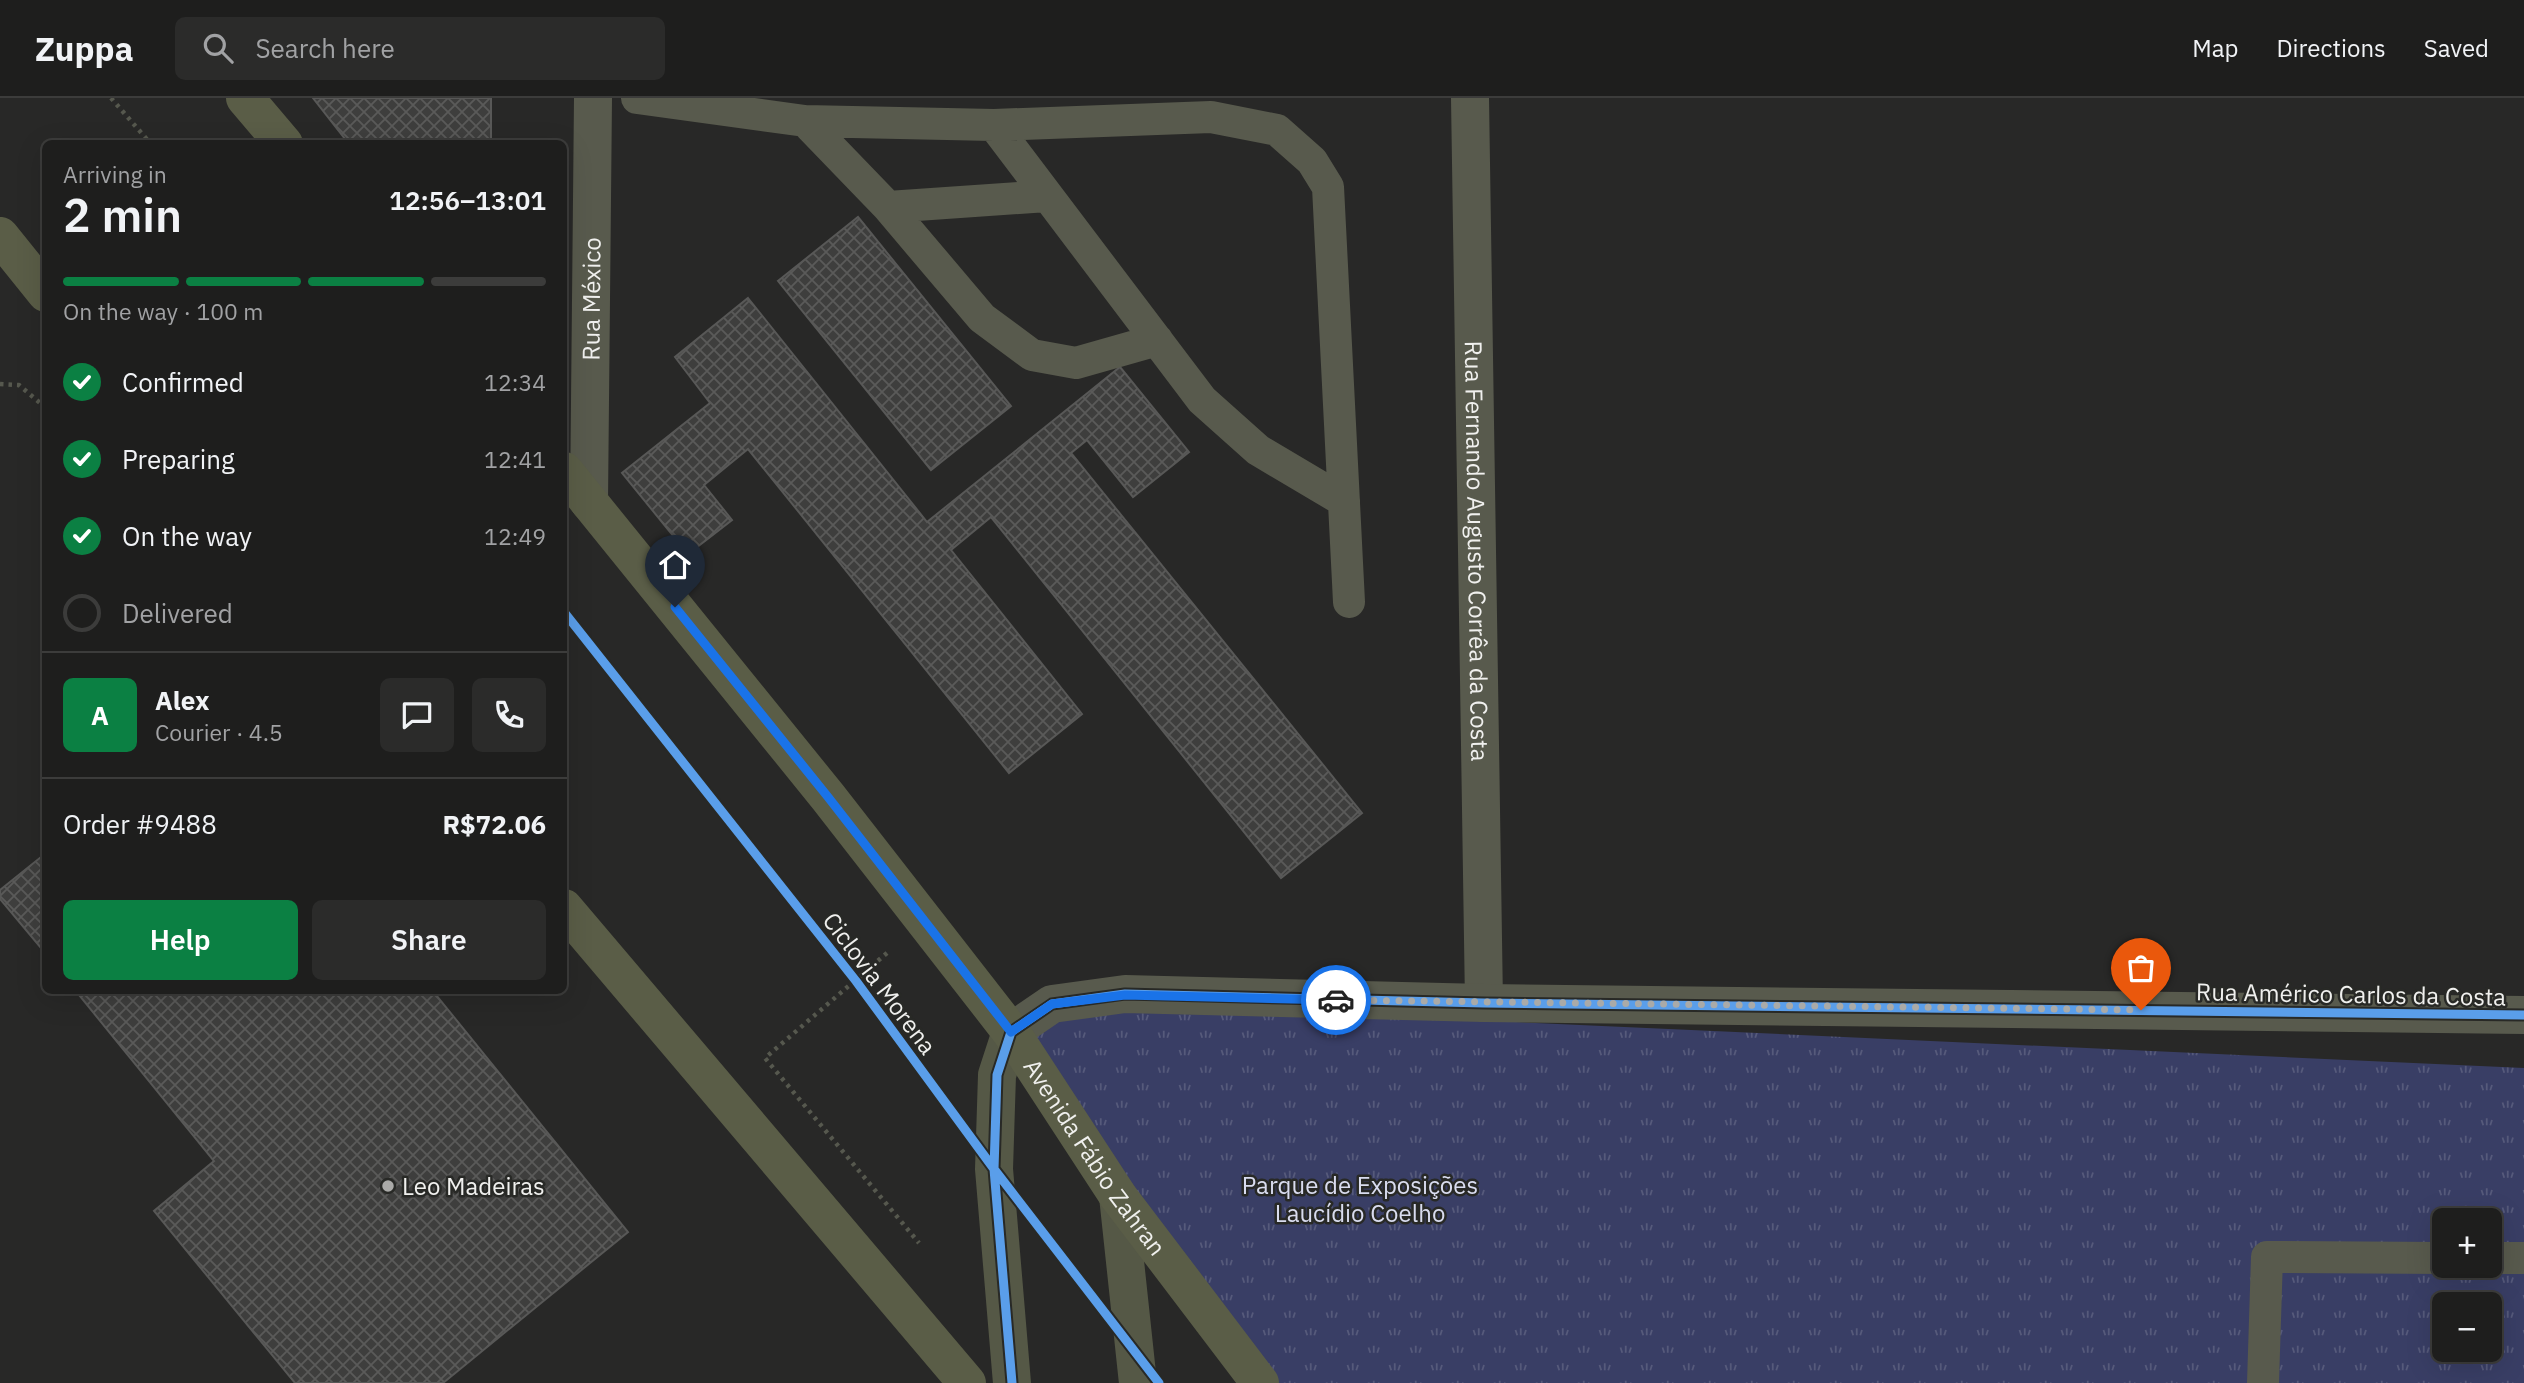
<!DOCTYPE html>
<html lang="en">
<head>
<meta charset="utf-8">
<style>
	body { margin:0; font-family:"IBM Plex Sans",sans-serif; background:#2b2b2a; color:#f1f3f6; height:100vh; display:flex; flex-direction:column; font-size:26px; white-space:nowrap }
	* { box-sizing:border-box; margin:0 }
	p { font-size:23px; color:#a1a2a4 }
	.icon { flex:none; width:38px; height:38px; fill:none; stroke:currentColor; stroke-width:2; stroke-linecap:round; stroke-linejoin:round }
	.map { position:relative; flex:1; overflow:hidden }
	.panel { position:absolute; left:42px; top:42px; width:525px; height:854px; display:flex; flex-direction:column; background:#1e1e1d; border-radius:10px; box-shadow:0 7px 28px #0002,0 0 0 2px #3c3c3b }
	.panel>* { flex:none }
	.controls { position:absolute; left:2432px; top:1110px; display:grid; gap:14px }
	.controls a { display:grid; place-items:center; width:70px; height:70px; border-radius:10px; background:#1e1e1d; box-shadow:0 7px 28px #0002,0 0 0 2px #3c3c3b; font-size:35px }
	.pin { position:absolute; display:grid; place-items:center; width:60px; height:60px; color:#fff; margin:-72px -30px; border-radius:50% 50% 50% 0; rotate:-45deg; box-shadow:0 0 7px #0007 }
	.pin .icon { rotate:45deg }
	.courier { position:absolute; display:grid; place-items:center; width:70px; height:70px; margin:-35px; border:5px solid #1a73e8; border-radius:50%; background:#fff; color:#222; box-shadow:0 2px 9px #0007 }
	.overview em { font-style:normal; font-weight:600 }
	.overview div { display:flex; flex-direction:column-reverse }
	.overview { display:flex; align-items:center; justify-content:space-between; height:119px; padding:0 21px }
	h1 { font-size:46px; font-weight:600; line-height:52px }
	.bar { display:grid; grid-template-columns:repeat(4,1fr); gap:10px 7px; align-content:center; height:84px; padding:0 21px }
	.bar i { height:9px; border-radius:5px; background:#3c3c3b }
	.bar .selected { background:#0b8043 }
	.bar p { grid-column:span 4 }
	.line { display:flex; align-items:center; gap:18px; padding:0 21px; border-top:2px solid #3c3c3b }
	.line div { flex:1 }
	.round { display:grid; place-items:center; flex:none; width:74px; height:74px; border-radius:10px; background:#2b2b2a }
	ol { padding:0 21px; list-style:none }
	li { display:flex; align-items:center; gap:21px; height:77px }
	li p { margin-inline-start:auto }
	li .icon { padding:7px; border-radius:50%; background:#0b8043; color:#fff; stroke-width:4 }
	li:last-child { color:#a1a2a4 }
	li i { width:38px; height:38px; border:4px solid #3c3c3b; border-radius:50% }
	.button { display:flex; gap:14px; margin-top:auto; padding:14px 21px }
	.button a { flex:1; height:80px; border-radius:10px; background:#0b8043; color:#fff; font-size:28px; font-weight:600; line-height:80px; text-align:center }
	.button a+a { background:#2b2b2a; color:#f1f3f6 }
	header { display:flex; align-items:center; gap:42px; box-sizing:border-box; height:98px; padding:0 35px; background:#1e1e1d; border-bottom:2px solid #3c3c3b }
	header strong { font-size:33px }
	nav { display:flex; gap:38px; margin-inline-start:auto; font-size:24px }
	.search { width:490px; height:63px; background:#2b2b2a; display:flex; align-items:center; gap:18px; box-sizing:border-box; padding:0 24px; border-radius:10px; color:#a1a2a4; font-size:26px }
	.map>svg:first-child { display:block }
</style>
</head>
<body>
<header>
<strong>Zuppa</strong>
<div class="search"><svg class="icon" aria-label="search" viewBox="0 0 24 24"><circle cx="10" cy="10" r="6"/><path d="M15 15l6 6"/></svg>Search here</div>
<nav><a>Map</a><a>Directions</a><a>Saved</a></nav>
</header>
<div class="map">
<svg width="2524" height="1285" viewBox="0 0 2524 1285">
	<defs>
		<pattern id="park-tufts" width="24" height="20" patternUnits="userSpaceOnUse" patternTransform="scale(1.75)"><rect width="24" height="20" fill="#393e65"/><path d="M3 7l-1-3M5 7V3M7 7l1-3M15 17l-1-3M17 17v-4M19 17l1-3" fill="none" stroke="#565a7b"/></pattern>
		<pattern id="building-cross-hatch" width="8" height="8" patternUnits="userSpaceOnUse" patternTransform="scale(1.75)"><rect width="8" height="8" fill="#3e3e3d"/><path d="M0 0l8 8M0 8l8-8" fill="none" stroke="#5a5a59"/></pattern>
	</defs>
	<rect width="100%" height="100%" fill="#282827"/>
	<path fill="url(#park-tufts)" fill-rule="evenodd" d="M1054,909L1493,923L2524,970V1285H1269L1014,935ZM2445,1122H2490V1167H2445ZM2445,1206H2490V1251H2445Z"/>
	<path fill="url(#building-cross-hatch)" stroke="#585857" stroke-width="2" d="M313,0H491V46H349Z
		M858,119L1011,308L931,372L778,183Z
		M748,200L927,424L1120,269L1189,354L1133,399L1087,342L1071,355L1362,715L1281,780L991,419L951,452L1082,616L1009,675L748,351L704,387L732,422L688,456L622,375L710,305L675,259Z
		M46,755V856L0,801V792Z
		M75,892H432L628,1134L443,1285H295L154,1113L214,1063Z"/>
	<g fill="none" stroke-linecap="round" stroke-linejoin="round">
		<path stroke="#56584e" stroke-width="4.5" stroke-dasharray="3.5 5" stroke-linecap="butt" d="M111,0L151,46
			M0,286L19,287L46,310
			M887,855L765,960L919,1145"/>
		<path stroke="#585a4d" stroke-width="32" d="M637,0L805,23L994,27L1211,19L1277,32L1312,63L1328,89L1349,504
			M805,23L888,109L982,220L1032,257L1076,265L1157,242
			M994,27L1202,302L1258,352L1344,403
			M888,109L1047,98
			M2490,1160H2524
			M2263,1285L2267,1159L2445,1160"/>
		<g stroke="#585a4d" stroke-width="38">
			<path id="s1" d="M1470,0L1484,905"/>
			<path id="s2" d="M589,404L593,0"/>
			<path d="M1011,934L1052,906L1125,896L1484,905L2524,917"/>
		</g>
		<path stroke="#555846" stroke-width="38" d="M1011,934L997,977L994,1071L1012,1285
			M1118,1098L1138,1285"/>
		<g stroke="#5a5d47" stroke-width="38">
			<path d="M245,0L284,46"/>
			<path d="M0,138L46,195"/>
			<path id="s3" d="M564,373L828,699L1011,934L1118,1098L1260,1285"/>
			<path d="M564,810L967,1285"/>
		</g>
		<defs>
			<path id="cycleway" d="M564,514L856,883L994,1071L1159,1285
				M1012,1285L994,1071L997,977L1011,934L1052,906L1125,896L1484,905L2524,917"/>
		</defs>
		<use href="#cycleway" stroke="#282926" stroke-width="13"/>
		<use href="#cycleway" stroke="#5a9eea" stroke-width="9"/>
	</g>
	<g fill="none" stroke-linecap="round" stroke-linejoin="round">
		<path stroke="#aaaaa8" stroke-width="7" stroke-dasharray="0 12.6" d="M1336,902L2141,912"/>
		<path stroke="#1a73e8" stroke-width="9" d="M675,509L828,699L1011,934L1052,906L1125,897L1336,902"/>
	</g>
	<circle fill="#aaaaa8" stroke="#282926" stroke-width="2.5" cx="388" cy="1088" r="7"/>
	<g text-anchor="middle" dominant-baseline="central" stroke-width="5" stroke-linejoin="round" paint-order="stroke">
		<g font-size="24" fill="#f0f0ee" stroke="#282926">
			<text stroke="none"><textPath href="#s2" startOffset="203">Rua México</textPath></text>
			<text stroke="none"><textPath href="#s1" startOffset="453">Rua Fernando Augusto Corrêa da Costa</textPath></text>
			<text transform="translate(880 885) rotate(53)">Ciclovia Morena</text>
			<text transform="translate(2351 896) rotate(1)">Rua Américo Carlos da Costa</text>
			<text stroke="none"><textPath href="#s3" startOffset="868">Avenida Fábio Zahran</textPath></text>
		</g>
		<g font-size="24" fill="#d9dcef" stroke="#282926">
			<text x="1360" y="1087">Parque de Exposições<tspan x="1360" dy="28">Laucídio Coelho</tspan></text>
		</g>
		<g font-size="24" fill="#f0f0ee" stroke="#282926" text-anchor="start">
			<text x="402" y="1088">Leo Madeiras</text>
		</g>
	</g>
</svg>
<div class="controls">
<a>+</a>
<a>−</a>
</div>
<div class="pin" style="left:2141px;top:912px;background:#ea580c"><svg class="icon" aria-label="bag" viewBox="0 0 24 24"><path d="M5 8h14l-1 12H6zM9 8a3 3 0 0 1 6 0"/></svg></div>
<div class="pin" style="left:675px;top:509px;background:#1f2937"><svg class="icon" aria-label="home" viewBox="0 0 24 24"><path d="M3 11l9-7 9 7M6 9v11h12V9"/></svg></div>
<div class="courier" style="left:1336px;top:902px"><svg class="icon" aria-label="car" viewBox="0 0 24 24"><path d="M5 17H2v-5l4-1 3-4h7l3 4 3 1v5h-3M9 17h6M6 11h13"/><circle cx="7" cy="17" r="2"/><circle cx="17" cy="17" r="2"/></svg></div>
<section class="panel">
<div class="overview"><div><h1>2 min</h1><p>Arriving in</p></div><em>12:56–13:01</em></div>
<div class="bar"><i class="selected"></i><i class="selected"></i><i class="selected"></i><i></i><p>On the way · 100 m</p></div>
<ol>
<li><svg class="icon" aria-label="check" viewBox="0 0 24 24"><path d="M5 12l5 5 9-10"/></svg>Confirmed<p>12:34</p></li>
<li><svg class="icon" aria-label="check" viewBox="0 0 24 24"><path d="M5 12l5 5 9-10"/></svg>Preparing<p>12:41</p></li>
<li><svg class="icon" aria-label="check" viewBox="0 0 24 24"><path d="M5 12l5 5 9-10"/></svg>On the way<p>12:49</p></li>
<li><i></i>Delivered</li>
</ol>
<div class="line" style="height:126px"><b class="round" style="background:#0b8043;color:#fff">A</b><div><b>Alex</b><p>Courier · 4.5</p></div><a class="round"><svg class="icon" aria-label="chat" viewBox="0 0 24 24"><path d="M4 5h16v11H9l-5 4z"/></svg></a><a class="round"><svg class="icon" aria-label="phone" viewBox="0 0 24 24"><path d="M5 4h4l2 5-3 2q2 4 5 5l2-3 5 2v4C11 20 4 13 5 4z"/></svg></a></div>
<div class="line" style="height:91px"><div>Order #9488</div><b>R$72.06</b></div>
<div class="button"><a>Help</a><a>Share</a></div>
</section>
</div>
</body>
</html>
